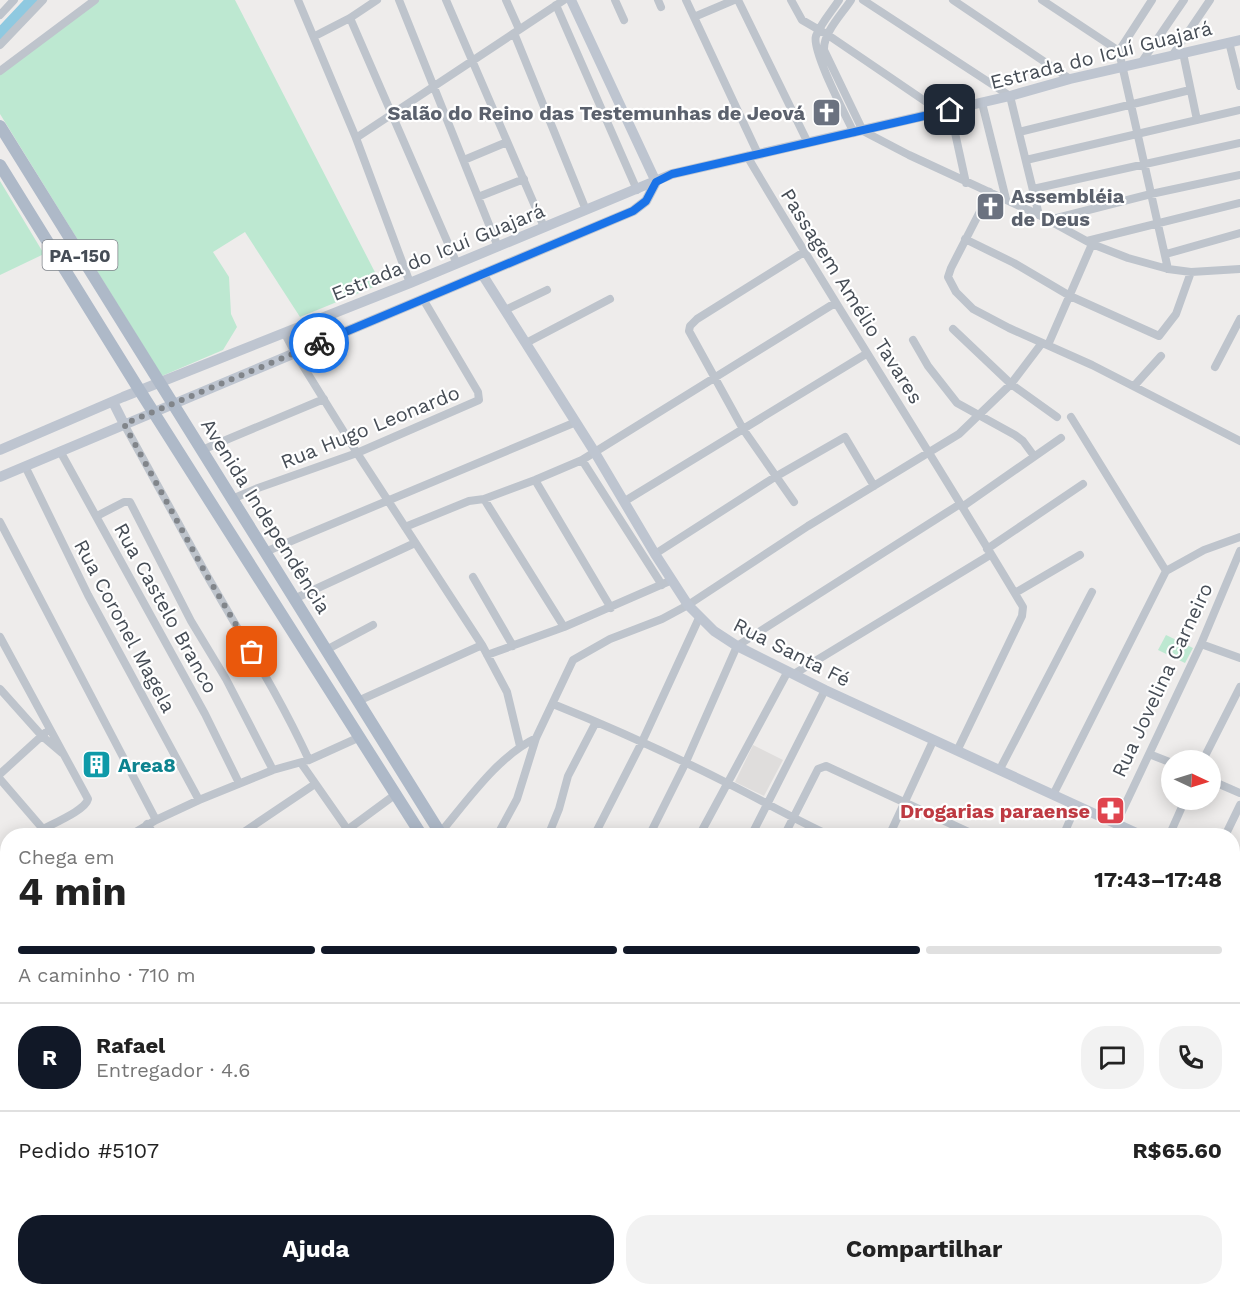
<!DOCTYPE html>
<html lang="pt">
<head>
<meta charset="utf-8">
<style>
	body { margin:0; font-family:"Work Sans",sans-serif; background:#f2f2f2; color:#222; height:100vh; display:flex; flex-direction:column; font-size:22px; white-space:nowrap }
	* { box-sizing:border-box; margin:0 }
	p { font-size:20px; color:#767676 }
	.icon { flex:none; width:33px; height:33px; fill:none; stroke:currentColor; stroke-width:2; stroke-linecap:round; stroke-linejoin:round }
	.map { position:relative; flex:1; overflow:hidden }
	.sheet { position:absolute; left:0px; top:828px; width:1240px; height:468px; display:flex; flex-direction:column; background:#fff; border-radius:24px 24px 0 0; box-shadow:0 3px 15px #0003 }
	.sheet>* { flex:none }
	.needle { width:39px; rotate:94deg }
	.tools { position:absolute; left:1161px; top:750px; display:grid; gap:12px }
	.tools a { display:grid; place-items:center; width:60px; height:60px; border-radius:50%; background:#fff; box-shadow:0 3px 15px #0003; font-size:30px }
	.pin { position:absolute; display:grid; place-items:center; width:51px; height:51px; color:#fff; margin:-26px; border-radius:12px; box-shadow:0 3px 9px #0006 }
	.courier { position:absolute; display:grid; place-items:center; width:60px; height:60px; margin:-30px; border:4px solid #1a73e8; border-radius:50%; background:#fff; color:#222; box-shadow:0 2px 8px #0007 }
	.overview em { font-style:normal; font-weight:700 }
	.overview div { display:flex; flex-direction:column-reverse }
	.overview { display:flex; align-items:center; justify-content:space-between; height:102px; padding:0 18px }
	h1 { font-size:39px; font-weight:700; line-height:45px }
	.bar { display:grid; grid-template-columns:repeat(4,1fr); gap:9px 6px; align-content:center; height:72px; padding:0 18px }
	.bar i { height:8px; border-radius:4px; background:#e0e0e0 }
	.bar .current { background:#111827 }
	.bar p { grid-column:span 4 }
	.line { display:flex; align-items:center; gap:15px; padding:0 18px; border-top:2px solid #e0e0e0 }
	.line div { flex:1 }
	.round { display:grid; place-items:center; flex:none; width:63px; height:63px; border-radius:24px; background:#f2f2f2 }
	.action { display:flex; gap:12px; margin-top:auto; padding:12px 18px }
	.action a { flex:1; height:69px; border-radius:24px; background:#111827; color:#fff; font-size:24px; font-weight:700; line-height:69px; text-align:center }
	.action a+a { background:#f2f2f2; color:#222 }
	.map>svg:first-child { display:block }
</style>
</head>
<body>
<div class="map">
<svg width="1240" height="1296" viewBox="0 0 1240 1296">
	<rect width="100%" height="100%" fill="#eeeceb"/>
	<path fill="#dfdddc" d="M753,745L783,760L764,796L735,782Z"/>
	<path fill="#bde8d1" d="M96,0H235L381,284L300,317L245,232L213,252L229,277L231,314L237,327L223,350L162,376L0,114V74Z
		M0,181L44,254L0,275Z
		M1166,635L1193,648L1185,663L1158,650Z"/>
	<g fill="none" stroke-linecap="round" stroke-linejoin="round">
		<path stroke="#8fc9e0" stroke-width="12" d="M0,34L32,0"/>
		<path stroke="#bec4cc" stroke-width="8" d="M298,0L356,138L410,283
			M399,0L498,247
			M446,0L544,227
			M506,0L519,29
			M615,0L624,20
			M658,0L661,7
			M686,0L758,154
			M738,0L808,143
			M791,0L802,20L828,35L941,112
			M839,0C832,11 821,23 816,36C811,50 846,116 854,133
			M851,0C842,14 823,33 824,50L863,131L909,155L1039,215L1092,244L1128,258L1168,269L1191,272L1240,269
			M863,0L1010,96L1039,215
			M953,0L1070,79
			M1042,0L1119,51
			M1152,0L1119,51L1120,56L1168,269
			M556,5L637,190
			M0,15L14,0
			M694,17L734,0
			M350,18L457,264
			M514,33L586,210
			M315,36L350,18L377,0
			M1229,42L1240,86
			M0,45L43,0
			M1183,53L1197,120
			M1172,56L1210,0
			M1141,63L1184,0
			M0,71L95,0
			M982,103L1006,199
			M950,110L966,183
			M1019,132L1190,90
			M356,138L564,0
			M747,156C837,308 933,456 1023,607L1022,616L957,751
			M464,160L507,142
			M1026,160L1240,110
			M1033,189L1240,143
			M990,192L951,268L948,277L956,292L973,309L1009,328L1092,365L1240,441
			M478,197L524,179
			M1049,220L1151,194L1240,175
			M965,239L1014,263L1070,296L1159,336L1176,314L1191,272
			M1087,241L1240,203
			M1166,254L1240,233
			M505,310L547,290
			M953,329L1011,384L1057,417
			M285,334L295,353L357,453L482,645L507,692L520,746
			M913,340L928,366L957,403L1015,435L1023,441L1034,456
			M526,343L610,299
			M1048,345L1092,244
			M1215,367L1240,319
			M1134,386L1161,356
			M1071,417L1166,571
			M124,424C151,474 178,523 205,572C241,635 279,695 309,760
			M202,450L324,399
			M60,451L205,714L239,783
			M582,460L662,585
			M25,466L88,595L199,800
			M535,480L611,608
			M232,499L258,488L357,453L479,400L478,392L423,299
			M484,499L564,627
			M625,501L866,354
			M794,502L743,429L689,331L690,326L697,319L804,252
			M962,507L1061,438
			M97,516L124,502H130L191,621L226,679L273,770
			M0,522L156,820
			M405,527L469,501L484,499L535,480L582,460L835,303
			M987,549L1083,484
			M265,552L576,422
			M655,554L775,477L845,437L874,486
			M473,577L513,646
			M1015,593L1080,555
			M294,599L415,543
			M0,637L88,799C85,812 43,827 31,836
			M1201,644L1240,658
			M326,650L373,625
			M487,655L564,627L672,580
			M794,674L990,555
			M0,689L42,736L62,753
			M358,701L482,645
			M553,704C613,728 672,755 729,784C763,801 796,820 831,836
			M1149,754L1172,763
			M1203,760L1240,687
			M301,763L352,836
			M1000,769L1092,592
			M0,774L45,733
			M0,779L49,836
			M1210,780L1240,793
			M1053,795L1166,571L1204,550L1240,537
			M147,824L155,836
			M1116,824L1201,644L1240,551
			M440,833C468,800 497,757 536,738
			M129,836L156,820L199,800L273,770L309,760L360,737
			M238,836L315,784
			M339,836L396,794
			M497,836L517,799L536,738L573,660L610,639L662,619L688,605L808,526L959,434L1011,384L1042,343
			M548,836L559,809L568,776L596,722
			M594,836L642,742L699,618
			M649,836L685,764L737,646L960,504
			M699,836L788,671
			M751,836L825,690
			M784,836L818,769L826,766L977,836
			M889,836L933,741
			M1063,836L1076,806
			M1169,836L1185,800
			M1225,836L1240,805
			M0,858L8,852
			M0,928L8,922
			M1233,974L1240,977
			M0,1012L8,1007
			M1233,1037L1240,1040
			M1233,1088L1240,1092
			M0,1112L8,1137
			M1233,1148L1240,1152
			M1233,1258L1240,1245
			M54,1288L56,1296
			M122,1288L124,1296
			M187,1288L189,1296
			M210,1288L216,1296
			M290,1288L295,1296
			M364,1288L369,1296
			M558,1288L563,1296
			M621,1288L625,1296
			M198,1296L210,1288
			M941,1296L945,1288
			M1032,1296L1036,1288
			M1085,1296L1089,1288
			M1143,1296L1147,1288
			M1214,1296L1218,1288"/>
		<path stroke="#bec5d0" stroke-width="10" d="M571,0L656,182
			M482,274L594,451L655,554L688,605L714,631L737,646L825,690L1143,836
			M113,402L124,424
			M0,450L123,397L410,283L672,174L1010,96L1070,79L1240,40
			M0,477L633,211L646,201L656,182
			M1233,876L1240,880
			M992,1288L1005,1296
			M846,1296L852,1288"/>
		<path stroke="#aeb9c8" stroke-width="12" d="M0,126L442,836
			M0,165L140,391L422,836
			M0,1282L4,1296
			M704,1288L709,1296
			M724,1288L729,1296"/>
	</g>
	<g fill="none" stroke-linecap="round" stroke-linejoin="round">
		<path stroke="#81858a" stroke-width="6" stroke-dasharray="0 10.8" d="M252,652L206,574L124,424L319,343"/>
		<path stroke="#1a73e8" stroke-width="8" d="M319,343L633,211L646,201L656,182L672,174L950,110"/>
	</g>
	<defs>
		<symbol id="church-square" viewBox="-11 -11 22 22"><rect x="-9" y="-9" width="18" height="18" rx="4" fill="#6b7280" stroke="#fff"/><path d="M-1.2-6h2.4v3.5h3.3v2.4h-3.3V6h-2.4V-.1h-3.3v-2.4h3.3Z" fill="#fff"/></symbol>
		<symbol id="building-square" viewBox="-11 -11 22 22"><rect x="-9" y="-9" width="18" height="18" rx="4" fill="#0f9aa8" stroke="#fff"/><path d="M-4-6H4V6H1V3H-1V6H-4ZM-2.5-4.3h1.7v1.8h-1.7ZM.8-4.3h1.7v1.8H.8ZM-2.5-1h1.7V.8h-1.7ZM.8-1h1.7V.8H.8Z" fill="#fff"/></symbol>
		<symbol id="pharmacy-square" viewBox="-11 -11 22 22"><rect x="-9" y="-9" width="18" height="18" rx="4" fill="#e0444e" stroke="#fff"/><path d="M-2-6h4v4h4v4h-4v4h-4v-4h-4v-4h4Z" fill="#fff"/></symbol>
	</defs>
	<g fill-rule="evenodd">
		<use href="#church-square" x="810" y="96" width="33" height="33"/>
		<use href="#church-square" x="974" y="190" width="33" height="33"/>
		<use href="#building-square" x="80" y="748" width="33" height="33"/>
		<use href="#pharmacy-square" x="1094" y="794" width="33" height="33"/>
	</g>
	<g text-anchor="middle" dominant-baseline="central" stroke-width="4.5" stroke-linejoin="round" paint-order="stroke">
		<rect fill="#fff" stroke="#7e8289" stroke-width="1.5" x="42.5" y="240" width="75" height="30" rx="4.5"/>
		<g font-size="18" font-weight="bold" fill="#464d56">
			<text x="80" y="255">PA-150</text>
		</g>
		<g font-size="20" fill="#464d56" stroke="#fff">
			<text transform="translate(1101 55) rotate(-14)">Estrada do Icuí Guajará</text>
			<text transform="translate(438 252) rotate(-22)">Estrada do Icuí Guajará</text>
			<text transform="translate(852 296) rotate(58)">Passagem Amélio Tavares</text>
			<text transform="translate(370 427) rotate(-22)">Rua Hugo Leonardo</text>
			<text transform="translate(266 516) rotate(58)">Avenida Independência</text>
			<text transform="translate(166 608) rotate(61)">Rua Castelo Branco</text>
			<text transform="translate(125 626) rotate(62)">Rua Coronel Magela</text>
			<text transform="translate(792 652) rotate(27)">Rua Santa Fé</text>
			<text transform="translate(1162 680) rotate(-65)">Rua Jovelina Carneiro</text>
		</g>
		<g font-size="20" font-weight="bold" fill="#5b616d" stroke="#fff" text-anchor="end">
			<text x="805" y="113">Salão do Reino das Testemunhas de Jeová</text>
			<text x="1011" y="196" text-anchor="start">Assembléia<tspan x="1011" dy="23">de Deus</tspan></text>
		</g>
		<g font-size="20" font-weight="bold" fill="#0d838f" stroke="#fff" text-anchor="start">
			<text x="118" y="765">Area8</text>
		</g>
		<g font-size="20" font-weight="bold" fill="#be3a42" stroke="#fff" text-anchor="end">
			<text x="1090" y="811">Drogarias paraense</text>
		</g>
	</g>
</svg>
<div class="tools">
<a><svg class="needle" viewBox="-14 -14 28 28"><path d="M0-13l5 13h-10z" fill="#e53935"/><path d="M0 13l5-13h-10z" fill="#767676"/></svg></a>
</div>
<div class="pin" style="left:252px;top:652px;background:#ea580c"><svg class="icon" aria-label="bag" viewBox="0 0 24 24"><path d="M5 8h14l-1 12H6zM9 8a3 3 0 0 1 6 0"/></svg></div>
<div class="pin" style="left:950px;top:110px;background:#1f2937"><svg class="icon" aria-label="home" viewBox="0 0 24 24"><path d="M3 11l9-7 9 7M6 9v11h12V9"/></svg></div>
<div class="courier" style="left:319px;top:343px"><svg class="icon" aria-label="bike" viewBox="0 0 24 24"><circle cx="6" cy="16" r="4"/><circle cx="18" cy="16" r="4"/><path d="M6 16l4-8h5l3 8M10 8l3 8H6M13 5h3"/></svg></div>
<section class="sheet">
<div class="overview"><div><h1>4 min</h1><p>Chega em</p></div><em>17:43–17:48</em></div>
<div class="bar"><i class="current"></i><i class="current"></i><i class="current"></i><i></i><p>A caminho · 710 m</p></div>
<div class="line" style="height:108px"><b class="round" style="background:#111827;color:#fff">R</b><div><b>Rafael</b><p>Entregador · 4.6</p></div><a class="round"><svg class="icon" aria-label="chat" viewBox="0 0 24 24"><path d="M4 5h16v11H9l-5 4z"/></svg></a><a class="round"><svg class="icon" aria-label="phone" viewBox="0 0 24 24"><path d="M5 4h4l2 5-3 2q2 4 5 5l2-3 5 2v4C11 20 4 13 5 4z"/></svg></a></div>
<div class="line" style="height:78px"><div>Pedido #5107</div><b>R$65.60</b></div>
<div class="action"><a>Ajuda</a><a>Compartilhar</a></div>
</section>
</div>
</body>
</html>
